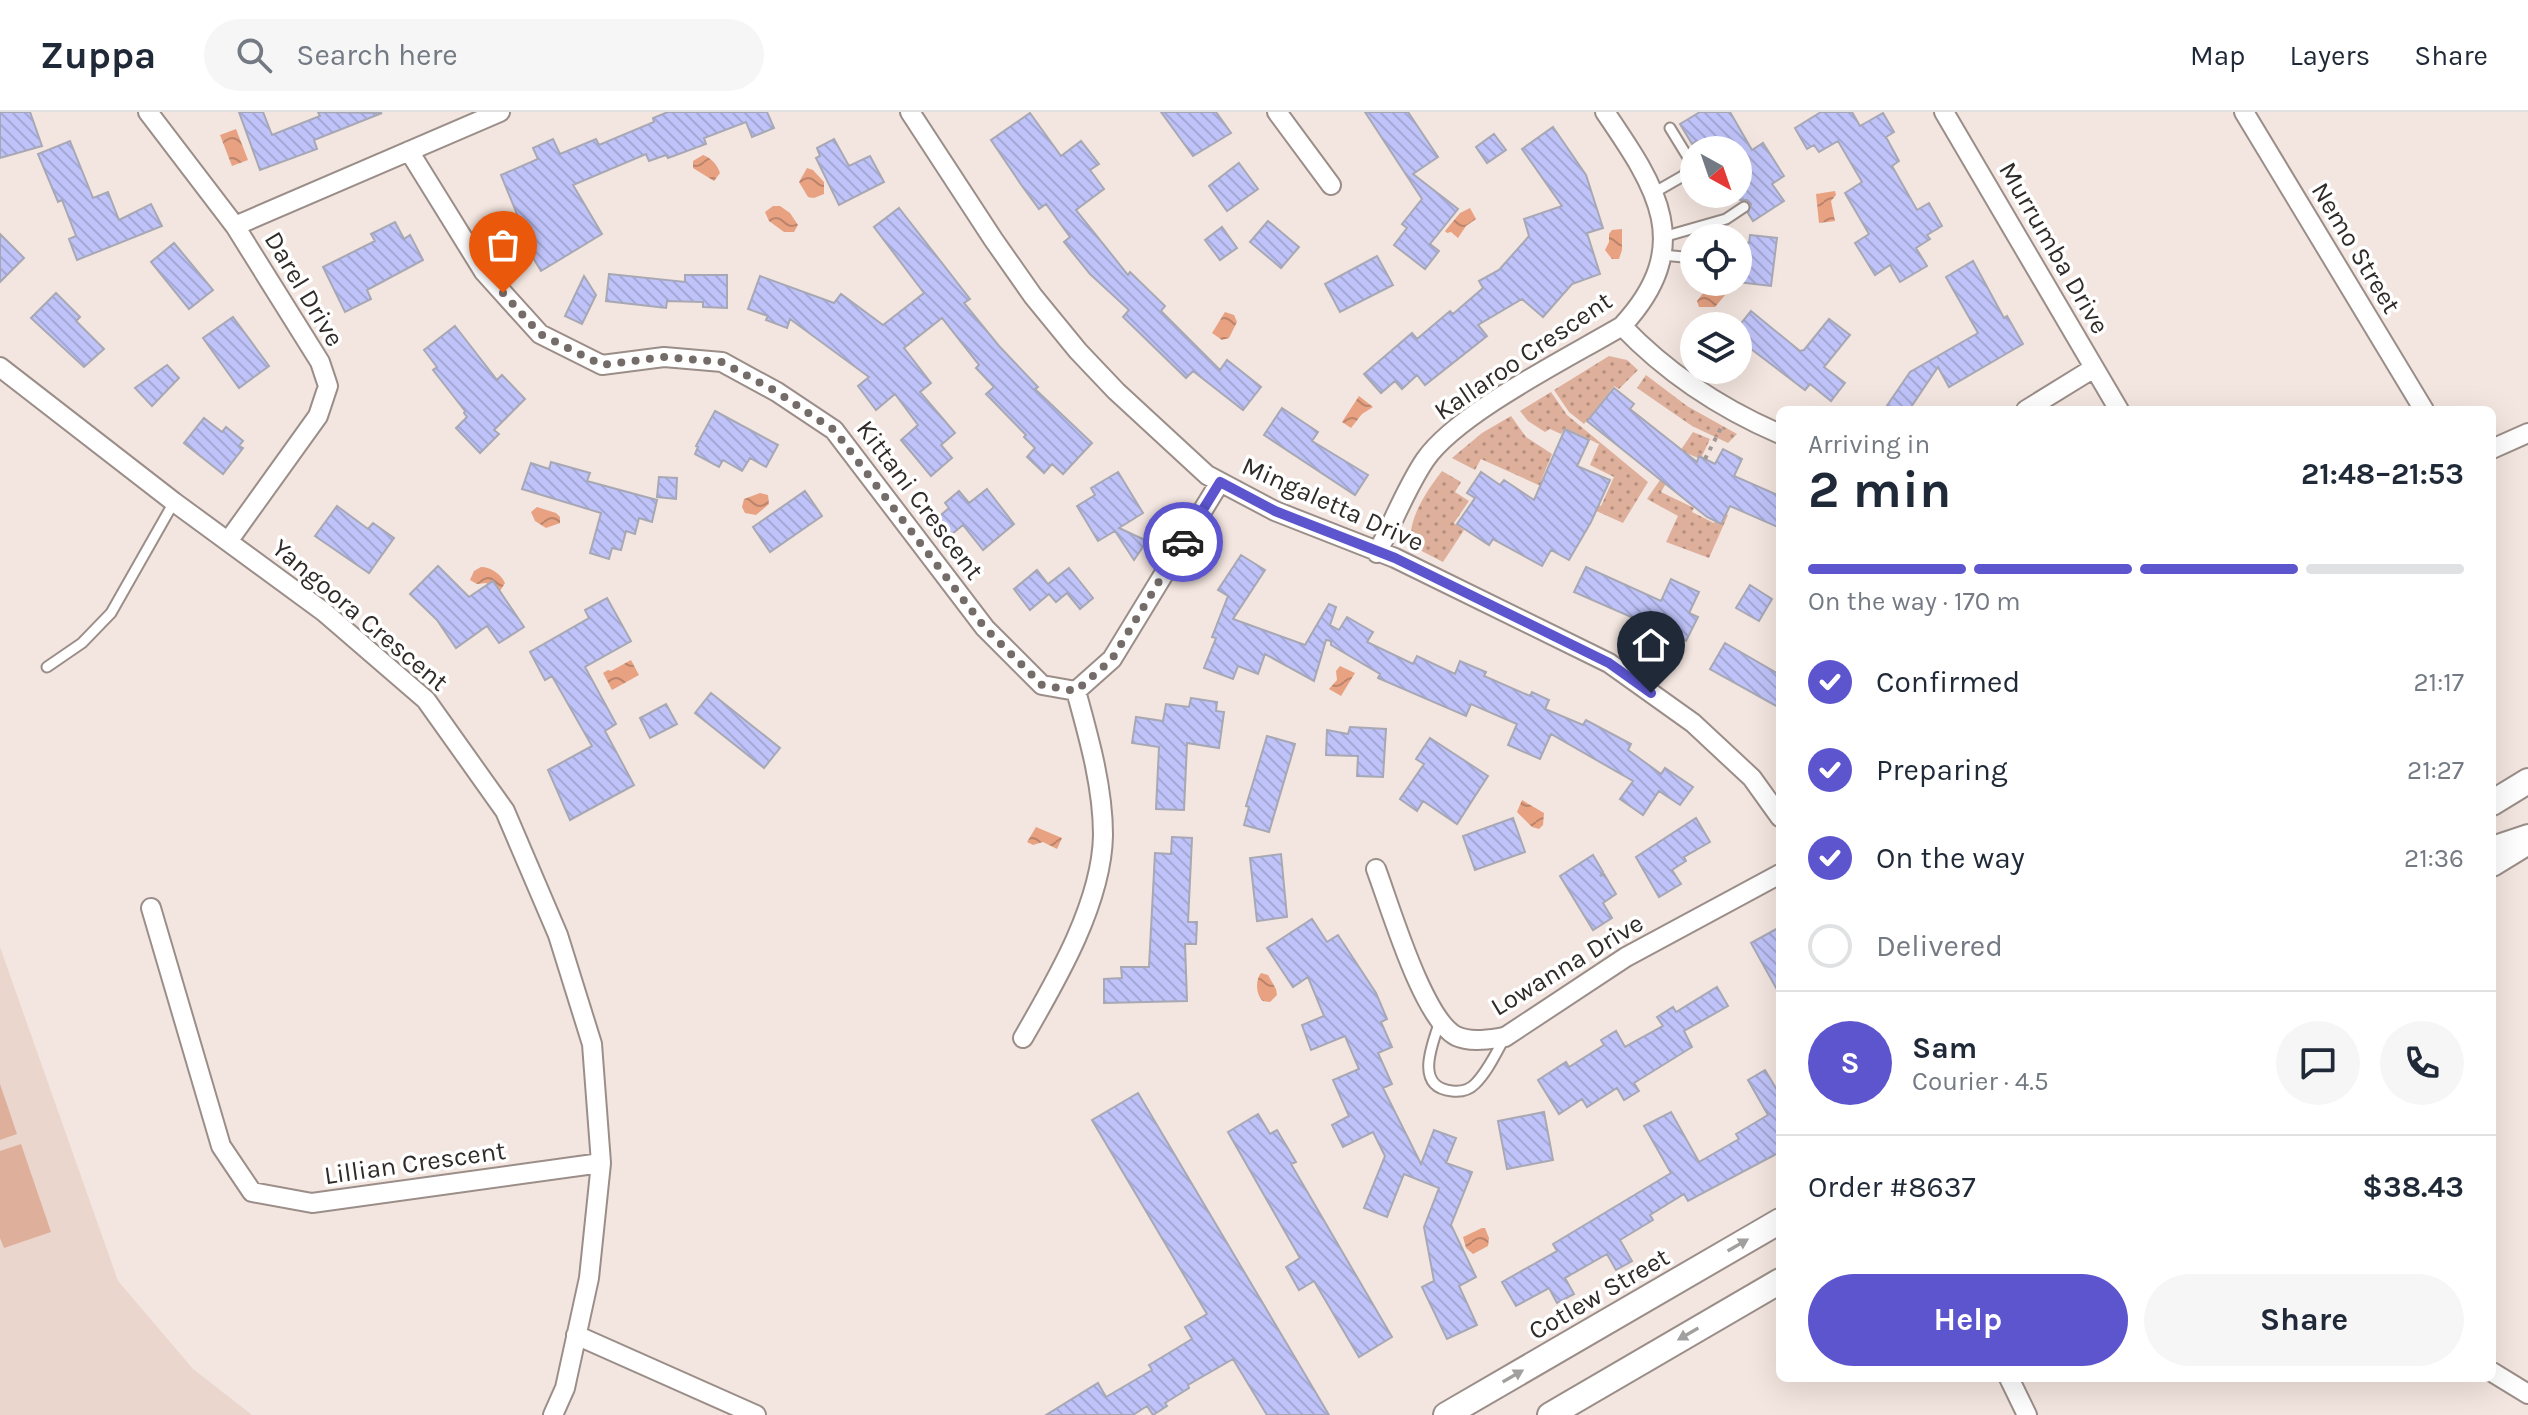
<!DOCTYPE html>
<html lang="en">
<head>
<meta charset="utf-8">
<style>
	body { margin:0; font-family:Karla,sans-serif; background:#f6f6f7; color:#1f2937; height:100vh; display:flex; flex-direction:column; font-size:30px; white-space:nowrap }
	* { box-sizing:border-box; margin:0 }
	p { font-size:26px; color:#747a83 }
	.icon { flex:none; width:44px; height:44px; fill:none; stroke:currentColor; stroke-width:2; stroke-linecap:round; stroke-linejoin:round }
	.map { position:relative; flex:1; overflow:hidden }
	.sheet { position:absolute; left:1776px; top:294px; width:720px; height:976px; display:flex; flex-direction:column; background:#fff; border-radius:12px; box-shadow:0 8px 32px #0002 }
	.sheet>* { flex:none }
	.needle { width:52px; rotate:140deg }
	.tools { position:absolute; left:1680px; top:24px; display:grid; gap:16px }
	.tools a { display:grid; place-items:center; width:72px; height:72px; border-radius:50%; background:#fff; box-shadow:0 8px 32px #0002; font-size:40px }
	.pin { position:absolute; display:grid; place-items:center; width:68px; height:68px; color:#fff; margin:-82px -34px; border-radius:50% 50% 50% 0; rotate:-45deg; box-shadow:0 0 8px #0007 }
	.pin .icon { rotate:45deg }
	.courier { position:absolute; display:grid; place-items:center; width:80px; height:80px; margin:-40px; border:6px solid #5c55ce; border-radius:50%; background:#fff; color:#222; box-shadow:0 2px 10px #0007 }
	.head em { font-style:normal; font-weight:700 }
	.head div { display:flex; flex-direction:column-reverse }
	.head { display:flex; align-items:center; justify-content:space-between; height:136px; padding:0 32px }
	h1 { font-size:52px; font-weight:700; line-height:60px }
	.bar { display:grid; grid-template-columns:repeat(4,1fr); gap:12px 8px; align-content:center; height:96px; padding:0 32px }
	.bar i { height:10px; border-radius:6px; background:#e0e1e3 }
	.bar .active { background:#5c55ce }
	.bar p { grid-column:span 4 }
	.line { display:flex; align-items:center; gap:20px; padding:0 32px; border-top:2px solid #e0e1e3 }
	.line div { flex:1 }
	.round { display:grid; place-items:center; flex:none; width:84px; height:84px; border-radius:42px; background:#f6f6f7 }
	ol { padding:0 32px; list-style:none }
	li { display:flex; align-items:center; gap:24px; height:88px }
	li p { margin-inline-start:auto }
	li .icon { padding:8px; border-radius:50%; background:#5c55ce; color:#fff; stroke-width:4 }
	li:last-child { color:#747a83 }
	li i { width:44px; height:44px; border:4px solid #e0e1e3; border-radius:50% }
	.button { display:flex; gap:16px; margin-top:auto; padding:16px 32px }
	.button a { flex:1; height:92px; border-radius:48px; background:#5c55ce; color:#fff; font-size:32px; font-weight:700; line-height:92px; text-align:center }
	.button a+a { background:#f6f6f7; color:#1f2937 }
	header { display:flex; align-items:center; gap:48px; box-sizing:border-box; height:112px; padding:0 40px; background:#fff; border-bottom:2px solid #e0e1e3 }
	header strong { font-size:38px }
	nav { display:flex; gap:44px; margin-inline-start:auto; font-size:28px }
	.search { width:560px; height:72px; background:#f6f6f7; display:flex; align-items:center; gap:20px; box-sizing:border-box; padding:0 28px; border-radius:44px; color:#747a83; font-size:30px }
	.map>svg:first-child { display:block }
</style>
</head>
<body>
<header>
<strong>Zuppa</strong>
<div class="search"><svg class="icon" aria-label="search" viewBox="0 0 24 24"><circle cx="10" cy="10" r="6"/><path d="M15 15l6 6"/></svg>Search here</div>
<nav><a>Map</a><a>Layers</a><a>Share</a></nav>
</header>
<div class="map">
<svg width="2528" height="1303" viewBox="0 0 2528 1303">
	<defs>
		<pattern id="grass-dots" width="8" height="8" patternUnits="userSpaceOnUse" patternTransform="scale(2)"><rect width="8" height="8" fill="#deb09c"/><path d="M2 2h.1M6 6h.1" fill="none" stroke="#b48f7f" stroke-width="1.8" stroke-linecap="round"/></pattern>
		<pattern id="water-waves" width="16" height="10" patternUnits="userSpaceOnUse" patternTransform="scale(2)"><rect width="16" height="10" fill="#e8a282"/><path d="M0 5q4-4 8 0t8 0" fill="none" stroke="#bc846a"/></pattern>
		<pattern id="building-back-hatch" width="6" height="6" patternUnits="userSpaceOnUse" patternTransform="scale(2)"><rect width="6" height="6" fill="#bfc3f9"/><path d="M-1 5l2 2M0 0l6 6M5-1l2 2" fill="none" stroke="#a4a8d5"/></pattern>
	</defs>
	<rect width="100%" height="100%" fill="#f3e5df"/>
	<path fill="#ead6cc" d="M0,835L118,1169L193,1257L252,1303H0Z"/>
	<path fill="url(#grass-dots)" d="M1609,244L1627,248L1638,258L1619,277L1614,274L1584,312L1569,300L1554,278Z
		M1646,263L1687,294L1737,322L1728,331L1692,314L1637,276Z
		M1551,280L1567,303L1648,370L1623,411L1481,347L1475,358L1452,346L1482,321L1511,304L1526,325L1552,342L1541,369L1601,394L1614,365L1590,353L1599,332L1565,316L1561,322L1550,317L1545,320L1528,309L1520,299Z
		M1693,320L1710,327L1702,344L1698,346L1684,340L1661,380L1694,396L1692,400L1714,411L1721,400L1728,403L1709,446L1666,430L1678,404L1647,387Z
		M1442,359L1461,370L1455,380L1469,389L1454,411L1464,418L1443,450L1412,434C1405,410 1428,377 1442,359Z"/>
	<path fill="#deb09c" d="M0,972L17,1022L0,1028Z
		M21,1032L51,1120L4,1136L0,1126V1039Z"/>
	<path fill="url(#water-waves)" d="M236,17L248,48L232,54L220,23Z
		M703,43C711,46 717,52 720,61L714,69L693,56V49Z
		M807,56L813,58L824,70V82L814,86L808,85L799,70Z
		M1835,79L1836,83L1831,89L1835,109L1819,111L1816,82Z
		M773,94H780L790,101L798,113L794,120H784L769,109L765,100Z
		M1470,96L1476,107L1466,114L1458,126L1451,120L1447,121L1445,119L1460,101Z
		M1622,117V138L1619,147H1612L1605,138L1609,130V122L1612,118Z
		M1707,176H1724L1726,182L1715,195H1699L1697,189Z
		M1225,200L1234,203L1237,210L1229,226L1222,228L1212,221Z
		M1359,284L1373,295L1362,302L1351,316L1342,310Z
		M760,381L768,383L769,392L756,403L745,401L742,395L744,387Z
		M537,395L556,401L560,405V411L546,416L535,409L531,400Z
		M481,455C491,455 501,462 505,471L500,479L486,471L477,472L470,468L474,459Z
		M631,548L639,563L612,578L603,561L608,558L611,559Z
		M1340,554L1355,561L1341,584L1329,577L1337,568L1336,559Z
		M1522,688L1544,701L1543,713L1539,717L1532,715L1517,700Z
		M1036,715L1062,726L1057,737L1043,730L1033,733L1027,730Z
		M1261,861L1268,863L1276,877L1277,883L1270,890L1263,889C1256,884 1255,868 1261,861Z
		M1482,1116H1485L1489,1126L1488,1134L1473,1142L1466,1136L1463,1125Z"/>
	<path fill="url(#building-back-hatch)" stroke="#a7a8b4" stroke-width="2" d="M0,0H30L42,34L0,46Z
		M239,0H263L272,23L320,4L318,0L382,1L314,28L317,37L260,58Z
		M668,0H767L774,16L752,25L746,10L704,26L706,32L668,46L666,43L649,49L646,42L573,73L602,122L541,159L527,136L530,134L501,63L538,47L533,36L553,27L560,42L596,27L599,33L654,10L653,6Z
		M1161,0H1216L1231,21L1193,44Z
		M1365,0H1408L1438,45L1413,62L1458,97L1430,132L1439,139L1425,157L1394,133L1407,116L1402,112L1422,87Z
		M1700,0H1730L1752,38L1763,31L1784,64L1772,72L1784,89L1753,109L1748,101L1751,92L1747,88H1740L1738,85V38H1702L1697,29L1692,32L1680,12Z
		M1821,0H1852L1860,14L1883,1L1894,20L1886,25L1899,49L1892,54L1917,98L1929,91L1942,114L1927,123L1930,127L1916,136L1927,154L1900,170L1890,153L1875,163L1855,131L1869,122L1845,81L1862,70L1838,29L1819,40L1814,33L1807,37L1795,16Z
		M1030,1L1061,44L1081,29L1099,52L1090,58L1104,77L1076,98L1128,163L1130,160L1165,194L1161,199L1220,258L1227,248L1261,275L1243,298L1193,259L1186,266L1123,205L1129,198L1090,162L1064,130L1070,125L1046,92L1039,97L1022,74L991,28Z
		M1553,15L1586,63L1603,116L1587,121L1600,162L1572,172L1543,205L1522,187L1478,213L1487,224L1425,273L1417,263L1402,277L1395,269L1381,281L1364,262L1412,221L1417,227L1450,199L1453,202L1483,176L1479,169L1499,158L1529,124L1524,107L1562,94L1522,37Z
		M1494,22L1506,38L1487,51L1476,35Z
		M834,27L849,54L870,44L884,70L839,93L816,46L820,44L817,36Z
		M70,29L93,86L108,80L119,108L151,92L162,114L77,148L69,127L76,124L62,88L58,90L38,42Z
		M1239,51L1258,77L1227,99L1209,74Z
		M899,96L970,187L964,191L999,234L1038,275L1035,277L1092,331L1063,362L1052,352L1044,361L1027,345L1035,336L1024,325L1026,323L986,282L994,275L976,256L979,253L942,206L904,236L931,271L920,280L955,321L941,333L952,346L931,364L901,328L918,313L895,282L876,298L858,274L869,265L790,207L787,216L766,208L768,204L748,197L760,164L834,191L841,182L883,213L924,181L874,115Z
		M1268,109L1299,135L1281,156L1250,130Z
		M395,110L404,127L410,123L423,148L367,178L371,187L345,200L323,155L375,129L371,122Z
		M1222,115L1237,136L1220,148L1205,128Z
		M0,122L24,146L0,170Z
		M1750,123L1777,126L1771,174L1738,170V129L1749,131Z
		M174,131L213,178L189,197L151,150Z
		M1377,144L1393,173L1340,200L1325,172Z
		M1973,149L2004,206L2007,204L2023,232L1949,275L1938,255L1909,298H1884L1910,260L1978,221L1946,165Z
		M609,162L685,170V163H727V196L703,195V190L667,189L666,196L606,189Z
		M584,164L596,183L582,212L565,204Z
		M56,181L80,205L76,209L104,237L84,255L31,206Z
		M1751,199L1800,239L1804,238L1829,207L1850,223L1824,255L1845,271L1831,289L1810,272L1805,278L1738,227V215Z
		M233,205L269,254L239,276L203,226Z
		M455,214L497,268L502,263L525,287L494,318L499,322L480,341L456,316L467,305L464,301L465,299L433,258L437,255L424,238Z
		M167,253L179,266L152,294L135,276Z
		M1614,276L1634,292L1630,297L1697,350L1699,344L1715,352L1723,337L1742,347L1734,364L1780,384V416L1730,394L1721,412L1707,405L1587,309Z
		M1282,296L1318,320L1312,329L1368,363L1355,383L1264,323Z
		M715,299L778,333L766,355L750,346L742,359L723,348L719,355L695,342L698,335L696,334Z
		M204,306L222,320L226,315L243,329L239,334L243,336L223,362L184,331Z
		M1565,317L1589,328L1577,354L1610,368L1591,410L1569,448L1551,438L1542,454L1493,427L1489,433L1457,412L1475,386L1467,381L1481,360L1500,373L1504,368L1534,388Z
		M551,350L590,361L587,369L657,388L652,410L639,406L635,422L626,419L621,438L612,436L609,447L590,441L601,401L522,377L531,351L549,357Z
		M1118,360L1143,401L1119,416L1147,429L1134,448L1115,419L1098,429L1077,394L1095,383L1091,376Z
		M659,365L677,366L676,387L657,385Z
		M987,377L1014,412L983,438L963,413L947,426L934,409L949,396L945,391L959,379L969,391Z
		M805,379L822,404L770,440L753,415Z
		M337,394L368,417L373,411L394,426L369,461L315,424Z
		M1241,443L1265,458L1233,507L1305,533L1329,492L1336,495L1330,513L1339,518L1347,505L1373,520L1367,530L1413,552L1417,544L1455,562L1460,549L1486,560L1484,564L1530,584L1532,580L1549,588L1545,597L1583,613L1586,608L1631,632L1628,638L1661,662L1665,656L1693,675L1680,693L1659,679L1643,703L1620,687L1633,669L1551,622L1540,647L1508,633L1517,612L1471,592L1466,604L1378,566L1380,562L1331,533V529L1326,528L1314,569L1265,542L1258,562L1238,554L1233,567L1204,556L1216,526L1212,525L1228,484L1218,478Z
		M438,454L469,485L493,469L524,515L499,531L487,514L456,536L437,508L410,482Z
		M1586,455L1661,489L1671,467L1699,480L1689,501L1698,505L1686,529L1574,480Z
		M1069,456L1093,486L1080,497L1067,481L1056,490L1049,482L1030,498L1014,477L1037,458L1048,472Z
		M1750,473L1772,487L1759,509L1736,496Z
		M607,486L631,529L585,555L616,612L605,619L634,673L570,708L548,658L592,634L552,564L545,568L530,540L589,506L585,498Z
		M1725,531L1780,563V596L1710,557Z
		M711,581L780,636L764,656L695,601Z
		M1191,586L1217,590L1216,599L1224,600L1219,636L1187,631L1184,698L1156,697L1159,635L1132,631L1136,605L1163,609L1166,592L1189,595Z
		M666,592L677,612L650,626L640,606Z
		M1350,615L1386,617L1383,665L1357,664L1358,644L1326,643L1327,618L1348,622Z
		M1267,624L1295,632L1269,720L1244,713L1249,695L1246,694Z
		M1430,626L1488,664L1457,712L1423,689L1417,699L1400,687L1424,652L1416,647Z
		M1513,706L1525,740L1475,758L1463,724Z
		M1696,706L1710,730L1684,745L1686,749L1672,758L1681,772L1659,785L1636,745Z
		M1172,725L1192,726L1188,810H1197L1196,832H1185L1187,889L1104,891V867L1122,866L1121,855H1149L1155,741L1171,742Z
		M1281,742L1287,805L1257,809L1250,746Z
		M1593,743L1603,760L1600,764L1604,762L1616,782L1603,791L1612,806L1593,818L1560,764Z
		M1312,807L1327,830L1338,823L1376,881L1387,907L1381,910L1392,935L1378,941L1392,972L1383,976L1421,1052L1434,1018L1456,1026L1446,1051L1472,1060L1451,1113L1476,1165L1459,1174L1477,1213L1447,1227L1422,1175L1434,1169L1424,1115L1439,1076L1404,1062L1387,1105L1364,1096L1385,1044L1373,1020L1343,1035L1332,1013L1349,1004L1333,968L1359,957L1345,924L1311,938L1302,913L1324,904L1308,865L1293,875L1267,836Z
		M1780,815V883L1751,831Z
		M1717,875L1728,894L1684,919L1692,935L1634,971L1639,979L1624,988L1617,976L1587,995L1582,987L1559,1002L1538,968L1566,950L1569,955L1604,933L1601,928L1616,919L1625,935L1663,914L1657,905L1673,895L1676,900Z
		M1765,958L1780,983V1040L1688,1089L1684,1082L1650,1103L1653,1108L1620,1128L1632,1149L1616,1158L1607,1142L1565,1166L1574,1182L1557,1191L1549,1176L1516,1194L1502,1170L1557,1139L1553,1132L1671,1061L1644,1014L1671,1000L1699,1050L1739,1027L1736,1022L1768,1003L1748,968Z
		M1138,981L1300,1254L1329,1303H1267L1233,1247L1188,1273L1189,1276L1165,1291L1167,1294L1153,1303L1147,1294L1133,1303H1046L1098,1271L1106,1285L1152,1258L1149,1253L1192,1227L1185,1215L1207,1202L1092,1008Z
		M1544,1000L1553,1048L1507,1057L1498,1009Z
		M1258,1002L1270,1022L1277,1018L1296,1050L1291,1052L1392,1225L1359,1245L1314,1169L1299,1178L1286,1155L1300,1146L1228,1020Z"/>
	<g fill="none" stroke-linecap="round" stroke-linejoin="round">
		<defs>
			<path id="lane" d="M1655,80L1683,64L1690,56L1689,47L1670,16
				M1663,125L1726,107L1744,95
				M1662,143L1694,146
				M47,555L82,531L111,501L174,390
				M1440,909C1432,933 1414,975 1452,979C1460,980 1469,978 1475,972C1488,959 1496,941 1505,925"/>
			<path id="street" d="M148,0L235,114L320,250L328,274L318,304L229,428
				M910,0L993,127L1033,184L1078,239L1116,279L1207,363L1275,399L1395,446L1609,551L1693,611L1752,666L1780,705
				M1277,0L1331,73
				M1944,0L2119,298
				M2244,0L2424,298
				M409,39L484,160L540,222L602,253L664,245L722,250L777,280L834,318L985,516L1042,573L1076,579L1112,547L1220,370
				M235,114L500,0
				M1622,214C1666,260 1722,297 1780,322
				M0,255L174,390L324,500L426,588L505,699L558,823L592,932L601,1051L589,1166L565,1276L553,1303
				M2026,298L2094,256
				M2492,337L2528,321
				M1377,441C1393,411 1406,376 1425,348C1457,301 1570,245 1622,214C1696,134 1657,76 1605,0
				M2492,734L2528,722
				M1376,757C1390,794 1423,907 1456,924C1471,931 1490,927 1505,925L1626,845L1780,762
				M151,796L221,1034L252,1080L312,1091L601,1051
				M1023,926C1056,869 1102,791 1103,723C1103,675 1089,626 1076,579
				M576,1223L756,1303
				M2492,1260L2528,1282
				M2009,1266L2027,1303"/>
			<path id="secondary" d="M2492,691L2528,669
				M2492,752L2528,730
				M1446,1303L1780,1109
				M1550,1303L1780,1169"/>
		</defs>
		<use href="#lane" stroke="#9b8e89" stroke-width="13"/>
		<use href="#street" stroke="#9b8e89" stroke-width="22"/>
		<use href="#secondary" stroke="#9b8e89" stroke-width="28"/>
		<path stroke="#a19793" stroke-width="4" stroke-dasharray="4 6" stroke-linecap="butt" d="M1705,347L1722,314"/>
		<use href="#lane" stroke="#fff" stroke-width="9"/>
		<use href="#street" stroke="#fff" stroke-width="18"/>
		<use href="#secondary" stroke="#fff" stroke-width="24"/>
	</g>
	<defs><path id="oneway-solid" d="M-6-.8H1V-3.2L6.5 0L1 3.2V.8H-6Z" transform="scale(2)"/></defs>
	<g fill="#a2a09f">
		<use href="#oneway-solid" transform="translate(1738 1133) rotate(-30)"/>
		<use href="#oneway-solid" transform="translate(1688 1222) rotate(150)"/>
		<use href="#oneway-solid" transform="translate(1513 1264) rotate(-30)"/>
	</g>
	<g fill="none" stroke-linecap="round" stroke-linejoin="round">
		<path stroke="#746c69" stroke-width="8" stroke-dasharray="0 14.4" d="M503,181L540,222L602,253L664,245L722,250L777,280L834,318L985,516L1042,573L1076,579L1112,547L1183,430"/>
		<path stroke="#5c55ce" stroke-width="10" d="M1183,430L1220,370L1275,399L1395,446L1609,551L1651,581"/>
	</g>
	<g text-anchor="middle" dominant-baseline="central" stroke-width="7" stroke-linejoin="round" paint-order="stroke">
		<g font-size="26" fill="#302b29" stroke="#fff">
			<text transform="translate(2054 136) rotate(60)">Murrumba Drive</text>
			<text transform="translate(2356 136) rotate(59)">Nemo Street</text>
			<text transform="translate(304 177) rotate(59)">Darel Drive</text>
			<text transform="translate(1523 244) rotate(-34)">Kallaroo Crescent</text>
			<text transform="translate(920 388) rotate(53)">Kittani Crescent</text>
			<text transform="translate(1333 392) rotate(24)">Mingaletta Drive</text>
			<text transform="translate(360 503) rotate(40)">Yangoora Crescent</text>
			<text transform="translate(1567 853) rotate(-31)">Lowanna Drive</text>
			<text transform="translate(415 1051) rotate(-8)">Lillian Crescent</text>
			<text transform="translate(1599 1182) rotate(-30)">Cotlew Street</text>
		</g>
	</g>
</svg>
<div class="tools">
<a><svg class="needle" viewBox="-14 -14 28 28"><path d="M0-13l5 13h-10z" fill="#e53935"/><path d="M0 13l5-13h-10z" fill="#747a83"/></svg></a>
<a><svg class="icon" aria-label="locate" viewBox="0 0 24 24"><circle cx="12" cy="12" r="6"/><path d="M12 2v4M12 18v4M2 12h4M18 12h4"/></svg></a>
<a><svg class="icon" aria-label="layers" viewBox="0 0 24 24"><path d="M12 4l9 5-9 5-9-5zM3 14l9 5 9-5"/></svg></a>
</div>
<div class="pin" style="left:503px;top:181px;background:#ea580c"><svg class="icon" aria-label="bag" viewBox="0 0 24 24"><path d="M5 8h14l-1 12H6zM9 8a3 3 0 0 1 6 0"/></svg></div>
<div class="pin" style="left:1651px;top:581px;background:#1f2937"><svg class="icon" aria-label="home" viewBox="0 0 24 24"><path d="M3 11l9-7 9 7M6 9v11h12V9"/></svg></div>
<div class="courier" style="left:1183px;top:430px"><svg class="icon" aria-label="car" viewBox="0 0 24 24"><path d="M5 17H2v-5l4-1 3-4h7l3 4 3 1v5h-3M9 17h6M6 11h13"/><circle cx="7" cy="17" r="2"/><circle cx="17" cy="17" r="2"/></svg></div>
<section class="sheet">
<div class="head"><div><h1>2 min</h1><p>Arriving in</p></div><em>21:48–21:53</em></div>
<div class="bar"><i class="active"></i><i class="active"></i><i class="active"></i><i></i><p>On the way · 170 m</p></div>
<ol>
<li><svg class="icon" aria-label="check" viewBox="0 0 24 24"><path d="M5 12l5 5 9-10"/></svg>Confirmed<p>21:17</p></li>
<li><svg class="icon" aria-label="check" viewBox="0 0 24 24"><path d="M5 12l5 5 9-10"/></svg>Preparing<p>21:27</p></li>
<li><svg class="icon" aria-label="check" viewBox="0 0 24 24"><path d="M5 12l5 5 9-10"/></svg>On the way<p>21:36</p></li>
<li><i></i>Delivered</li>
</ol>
<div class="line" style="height:144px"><b class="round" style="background:#5c55ce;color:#fff">S</b><div><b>Sam</b><p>Courier · 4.5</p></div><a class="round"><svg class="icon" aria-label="chat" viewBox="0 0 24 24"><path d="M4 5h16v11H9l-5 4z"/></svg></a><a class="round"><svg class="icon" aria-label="phone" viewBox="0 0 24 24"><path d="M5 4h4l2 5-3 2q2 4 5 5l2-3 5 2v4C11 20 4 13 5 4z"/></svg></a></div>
<div class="line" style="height:104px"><div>Order #8637</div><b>$38.43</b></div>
<div class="button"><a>Help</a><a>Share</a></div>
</section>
</div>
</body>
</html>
